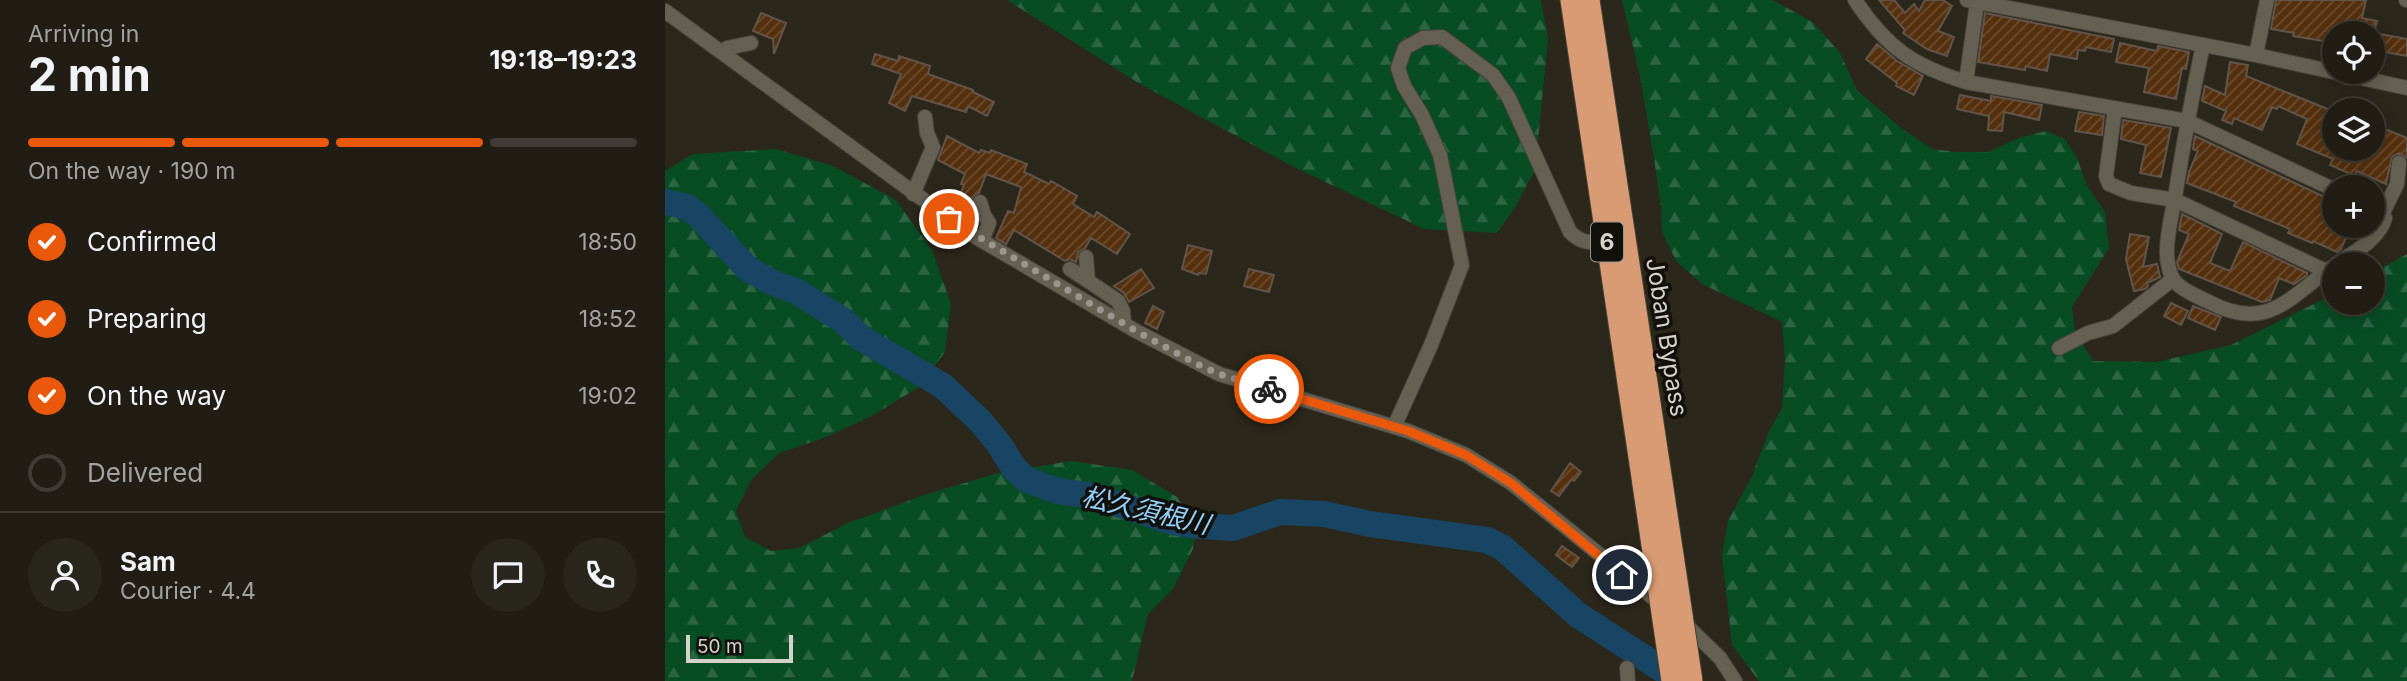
<!DOCTYPE html>
<html lang="en">
<head>
<meta charset="utf-8">
<style>
	body { margin:0; font-family:Inter,"Noto Sans JP",sans-serif; background:#29261d; color:#f1f3f6; height:100vh; display:flex; flex-direction:column; font-size:26px; white-space:nowrap }
	* { box-sizing:border-box; margin:0 }
	p { font-size:23px; color:#a2a2a0 }
	.icon { flex:none; width:38px; height:38px; fill:none; stroke:currentColor; stroke-width:2; stroke-linecap:round; stroke-linejoin:round }
	.map { position:relative; flex:1; overflow:hidden }
	.details { display:flex; flex-direction:column; background:#211d14; width:665px }
	.details>* { flex:none }
	.buttons { position:absolute; left:1657px; top:21px; display:grid; gap:14px }
	.buttons a { display:grid; place-items:center; width:63px; height:63px; border-radius:50%; background:#211d14; box-shadow:0 4px 18px #0003,0 0 0 2px #3e3b34; font-size:35px }
	.scale { position:absolute; left:21px; bottom:18px; width:107px; box-sizing:border-box; padding-left:7px; border:4px solid #d5d2ca; border-top:0; font-size:19px; line-height:24px; white-space:nowrap; color:#d5d2ca; -webkit-text-stroke:5px #12100b; paint-order:stroke }
	.pin { position:absolute; display:grid; place-items:center; width:60px; height:60px; color:#fff; margin:-30px; border:4px solid #fff; border-radius:50%; box-shadow:0 2px 7px #0007 }
	.courier { position:absolute; display:grid; place-items:center; width:70px; height:70px; margin:-35px; border:5px solid #ea580c; border-radius:50%; background:#fff; color:#222; box-shadow:0 2px 9px #0007 }
	.headline em { font-style:normal; font-weight:700 }
	.headline div { display:flex; flex-direction:column-reverse }
	.headline { display:flex; align-items:center; justify-content:space-between; height:119px; padding:0 28px }
	h1 { font-size:46px; font-weight:700; line-height:52px }
	.bar { display:grid; grid-template-columns:repeat(4,1fr); gap:10px 7px; align-content:center; height:84px; padding:0 28px }
	.bar i { height:9px; border-radius:5px; background:#3e3b34 }
	.bar .selected { background:#ea580c }
	.bar p { grid-column:span 4 }
	.line { display:flex; align-items:center; gap:18px; padding:0 28px; border-top:2px solid #3e3b34 }
	.line div { flex:1 }
	.round { display:grid; place-items:center; flex:none; width:74px; height:74px; border-radius:37px; background:#29261d }
	ol { padding:0 28px; list-style:none }
	li { display:flex; align-items:center; gap:21px; height:77px }
	li p { margin-inline-start:auto }
	li .icon { padding:7px; border-radius:50%; background:#ea580c; color:#fff; stroke-width:4 }
	li:last-child { color:#a2a2a0 }
	li i { width:38px; height:38px; border:4px solid #3e3b34; border-radius:50% }
	main { display:flex; flex:1; min-height:0 }
	.map>svg:first-child { display:block }
</style>
</head>
<body>
<main>
<section class="details">
<div class="headline"><div><h1>2 min</h1><p>Arriving in</p></div><em>19:18–19:23</em></div>
<div class="bar"><i class="selected"></i><i class="selected"></i><i class="selected"></i><i></i><p>On the way · 190 m</p></div>
<ol>
<li><svg class="icon" aria-label="check" viewBox="0 0 24 24"><path d="M5 12l5 5 9-10"/></svg>Confirmed<p>18:50</p></li>
<li><svg class="icon" aria-label="check" viewBox="0 0 24 24"><path d="M5 12l5 5 9-10"/></svg>Preparing<p>18:52</p></li>
<li><svg class="icon" aria-label="check" viewBox="0 0 24 24"><path d="M5 12l5 5 9-10"/></svg>On the way<p>19:02</p></li>
<li><i></i>Delivered</li>
</ol>
<div class="line" style="height:126px"><a class="round"><svg class="icon" aria-label="person" viewBox="0 0 24 24"><circle cx="12" cy="8" r="4"/><path d="M4 21q1-7 8-7t8 7"/></svg></a><div><b>Sam</b><p>Courier · 4.4</p></div><a class="round"><svg class="icon" aria-label="chat" viewBox="0 0 24 24"><path d="M4 5h16v11H9l-5 4z"/></svg></a><a class="round"><svg class="icon" aria-label="phone" viewBox="0 0 24 24"><path d="M5 4h4l2 5-3 2q2 4 5 5l2-3 5 2v4C11 20 4 13 5 4z"/></svg></a></div>
</section>
<div class="map">
<svg width="1742" height="681" viewBox="0 0 1742 681">
	<defs>
		<pattern id="forest-firs" width="22" height="20" patternUnits="userSpaceOnUse" patternTransform="scale(1.75)"><rect width="22" height="20" fill="#084c24"/><path d="M5 1l3.5 6h-7zM16 11l3.5 6h-7z" fill="#2b6542"/></pattern>
		<pattern id="building-hatch" width="6" height="6" patternUnits="userSpaceOnUse" patternTransform="scale(1.75)"><rect width="6" height="6" fill="#55300e"/><path d="M-1 1l2-2M0 6l6-6M5 7l2-2" fill="none" stroke="#6d4d30"/></pattern>
	</defs>
	<rect width="100%" height="100%" fill="#2c271b"/>
	<path fill="url(#forest-firs)" d="M342,0H876L883,39L870,170L849,209L832,233L759,229L629,167L475,84Z
		M957,0H1108L1149,23L1175,53L1192,90L1236,128L1267,149L1291,152H1323L1354,138L1381,131L1400,139L1412,158L1422,186L1440,212L1444,248L1407,307L1410,332L1428,361L1491,362L1566,345L1669,294L1670,303H1708V273L1742,254V681H1094L1067,645L1057,555L1063,521L1087,476L1104,431L1117,408L1120,361L1117,322L1037,284L1011,261L997,232L996,207L988,152L975,76Z
		M111,149L168,166L231,200L267,250L286,304L280,352L254,387L205,417L156,439L114,453L86,480L71,511L80,537L106,551L134,548L183,523L259,495L333,473L406,461L467,470L512,497L531,524L528,549L508,589L483,614L467,681H0V171L28,154Z"/>
	<g fill="none" stroke-linecap="round" stroke-linejoin="round">
		<path stroke="#184563" stroke-width="26" d="M0,202L22,207L33,215L83,269L108,283L131,291L179,321L196,338L278,386L315,421L334,444L349,468L362,480L393,491L429,496L507,522L536,526L568,528L615,512L659,514L705,524L822,540L838,548L913,615L1015,681"/>
	</g>
	<path fill="url(#building-hatch)" stroke="#61544b" stroke-width="2" d="M1214,0H1229L1240,13L1249,4L1254,11L1260,0H1278L1287,6L1273,31L1289,37L1282,56L1262,49L1238,33L1240,30Z
		M1611,0H1701L1697,18L1712,21L1709,33L1742,39V56L1708,50V33H1670V43L1628,36L1629,33L1606,29Z
		M96,13L121,23L109,54L108,39L88,31Z
		M1320,13L1449,39L1446,52L1421,47L1420,51L1413,50L1412,59L1385,54L1382,71L1361,66L1360,70L1313,62Z
		M1455,43L1492,51L1493,46L1524,52L1521,69L1517,68L1511,99L1479,92L1484,68L1451,62Z
		M1212,44L1232,61L1258,76L1249,95L1231,86L1232,83L1201,59Z
		M210,54L233,61L234,56L265,66L263,74L308,90V92L329,102L322,116L303,106L301,112L247,96L240,111L224,103L236,74L207,64Z
		M1565,62L1583,65L1581,76L1670,112V125L1663,141L1665,142L1662,149H1708V124L1742,138V158L1734,153L1727,157L1721,184L1692,171L1690,176L1665,165L1668,159L1632,144L1642,119L1613,106L1612,109L1607,107L1597,130L1569,118L1567,124L1557,120L1561,111L1537,101L1540,86L1560,95Z
		M1295,95L1326,101V96L1377,105L1374,120L1339,112L1337,131L1323,130L1324,116L1292,109Z
		M1414,112L1439,116L1437,135L1410,131Z
		M1458,120L1506,128L1496,177L1475,173L1481,145L1456,139Z
		M282,136L314,153L316,150L325,153L326,150L362,164L359,172L384,184L386,181L412,196L408,204L429,217L432,212L465,234L452,254L426,238L420,248L413,252L411,262L405,259L400,261L349,230L341,244L331,238L343,211L349,213L356,187L321,174L314,193L306,199L307,209L305,216L289,210L299,185L296,184L300,174L273,160Z
		M1530,136L1670,202V226H1686L1676,249L1672,252L1648,241L1647,243L1623,233L1625,229L1569,206L1571,202L1522,183L1524,172L1533,151L1528,149Z
		M1517,214L1557,234L1545,263L1565,271L1578,242L1642,273V275L1629,284L1614,278L1605,300L1597,302L1514,269L1512,262L1524,234L1514,230Z
		M1465,234L1484,237L1478,267L1492,264L1495,277L1482,283L1483,286L1480,289L1469,291L1461,259Z
		M523,245L547,251L541,274L534,273L533,275L517,269Z
		M476,269L489,288L464,302L459,293L449,286Z
		M584,269L609,275L604,292L579,286Z
		M1506,303L1523,311L1516,325L1499,316Z
		M488,306L499,312L492,329L480,323Z
		M1528,306L1556,317L1550,330L1523,318Z
		M905,463L916,472L909,481L907,479L894,496L886,491Z
		M897,546L914,558L907,567L891,555Z"/>
	<g fill="none" stroke-linecap="round" stroke-linejoin="round">
		<defs>
			<path id="street" d="M1190,0C1221,47 1248,66 1301,82L1522,121L1670,190
				M1302,0L1591,55L1742,88
				M1741,0H1742
				M0,11L304,233L471,331L554,374L743,431L801,455L846,483L997,605
				M1538,45C1527,96 1518,146 1510,197C1507,215 1501,236 1502,255C1502,262 1505,274 1508,279C1513,288 1535,298 1544,302C1603,333 1624,297 1670,265
				M59,54L62,48L86,43
				M1591,55L1602,0
				M1301,82L1312,3
				M1450,108L1441,176L1444,184L1466,193L1510,200L1661,271
				M248,194L268,147L262,133L260,117
				M315,202L319,215L324,223L317,241
				M1717,215L1732,184L1734,163
				M421,257L423,281
				M1671,264C1688,253 1715,239 1720,218L1708,209
				M405,269L453,301L458,311L459,324
				M1394,348L1423,333L1448,326L1508,279
				M729,427L766,345L797,265L775,155L757,115L739,86L733,68L740,48L758,38L777,37L828,75L844,98L905,232C917,244 926,243 942,241
				M1018,622L1055,658L1070,681
				M962,668L963,681"/>
			<path id="highway" d="M906,0L978,484
				M924,0L997,482"/>
		</defs>
		<use href="#street" stroke="#464238" stroke-width="16"/>
		<use href="#highway" stroke="#464238" stroke-width="23"/>
		<use href="#street" stroke="#666053" stroke-width="14"/>
		<use href="#highway" stroke="#d89b74" stroke-width="21"/>
		<defs>
			<path id="highway-bridge" d="M997,482L1027,681
				M978,484L1007,681"/>
		</defs>
		<use href="#highway-bridge" stroke="#464238" stroke-width="23" stroke-linecap="butt"/>
		<use href="#highway-bridge" stroke="#d89b74" stroke-width="21"/>
	</g>
	<g fill="none" stroke-linecap="round" stroke-linejoin="round">
		<path stroke="#9a968d" stroke-width="7" stroke-dasharray="0 12.6" d="M284,219L471,331L532,364L554,374L604,389"/>
		<path stroke="#ea580c" stroke-width="9" d="M604,389L743,431L801,455L846,483L957,575"/>
	</g>
	<g text-anchor="middle" dominant-baseline="central" stroke-width="7" stroke-linejoin="round" paint-order="stroke">
		<rect fill="#12100b" stroke="#9a9891" stroke-width="2" x="926" y="222.5" width="32" height="39" rx="5"/>
		<g font-size="23" font-weight="bold" fill="#d5d2ca">
			<text x="942" y="242">6</text>
		</g>
		<g font-size="24" fill="#d5d2ca" stroke="#12100b">
			<text transform="translate(1002 337) rotate(81)">Joban Bypass</text>
		</g>
		<g font-size="26" font-style="italic" fill="#93d1fd" stroke="#12100b">
			<text transform="translate(481 510) rotate(13)">松久須根川</text>
		</g>
	</g>
</svg>
<div class="buttons">
<a><svg class="icon" aria-label="locate" viewBox="0 0 24 24"><circle cx="12" cy="12" r="6"/><path d="M12 2v4M12 18v4M2 12h4M18 12h4"/></svg></a>
<a><svg class="icon" aria-label="layers" viewBox="0 0 24 24"><path d="M12 4l9 5-9 5-9-5zM3 14l9 5 9-5"/></svg></a>
<a>+</a>
<a>−</a>
</div>
<div class="scale">50 m</div>
<div class="pin" style="left:284px;top:219px;background:#ea580c"><svg class="icon" aria-label="bag" viewBox="0 0 24 24"><path d="M5 8h14l-1 12H6zM9 8a3 3 0 0 1 6 0"/></svg></div>
<div class="pin" style="left:957px;top:575px;background:#1f2937"><svg class="icon" aria-label="home" viewBox="0 0 24 24"><path d="M3 11l9-7 9 7M6 9v11h12V9"/></svg></div>
<div class="courier" style="left:604px;top:389px"><svg class="icon" aria-label="bike" viewBox="0 0 24 24"><circle cx="6" cy="16" r="4"/><circle cx="18" cy="16" r="4"/><path d="M6 16l4-8h5l3 8M10 8l3 8H6M13 5h3"/></svg></div>
</div>
</main>
</body>
</html>
